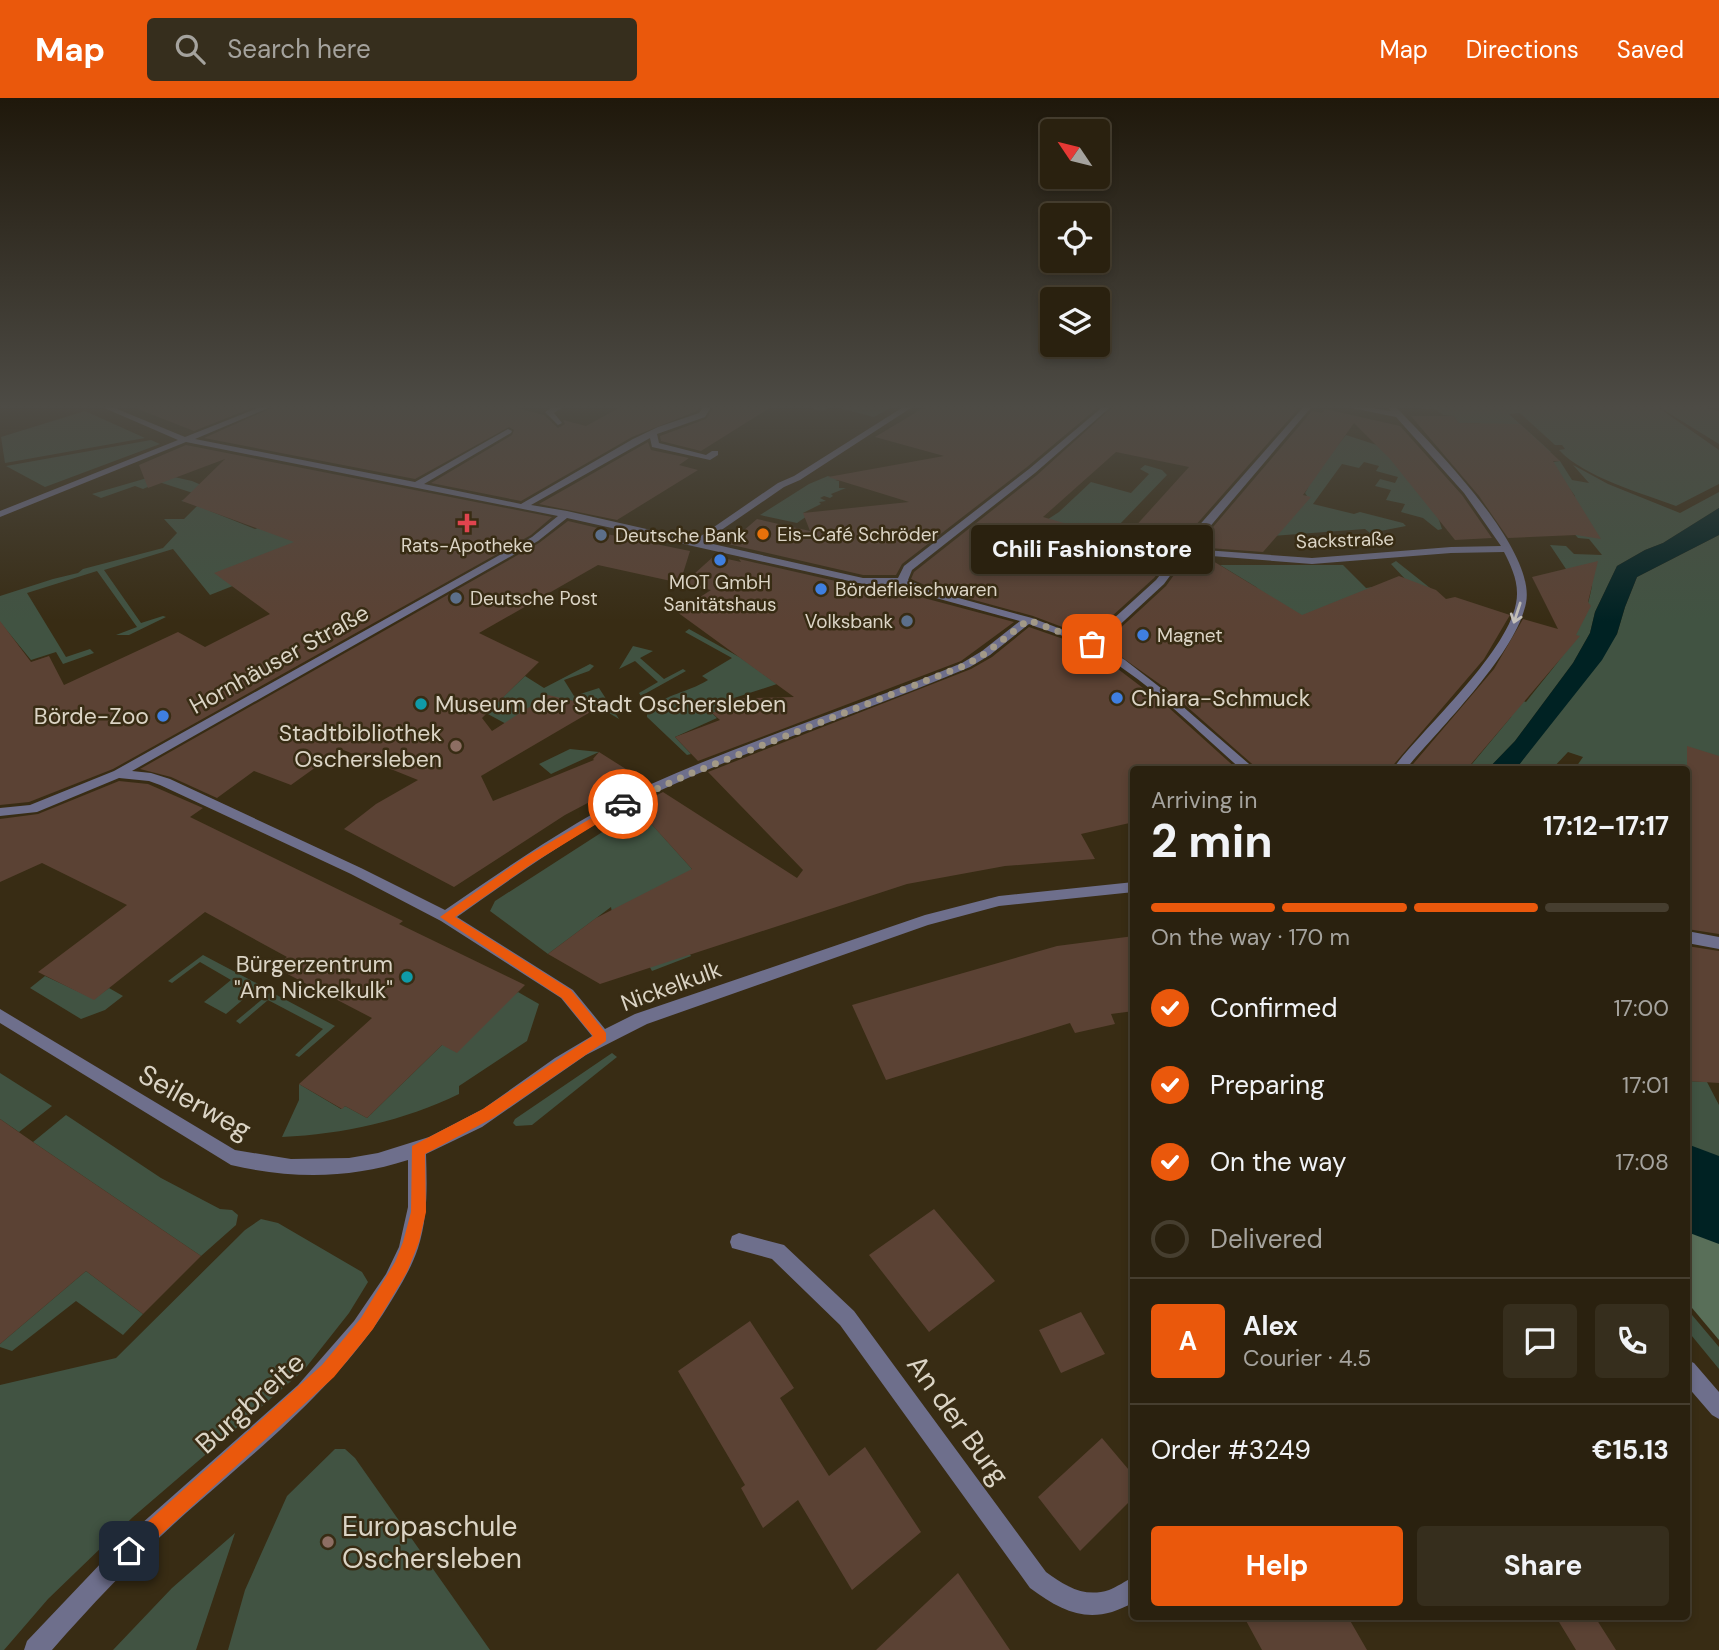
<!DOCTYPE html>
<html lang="en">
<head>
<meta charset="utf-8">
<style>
	body { margin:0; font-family:"DM Sans",sans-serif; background:#362e1d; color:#f1f3f6; height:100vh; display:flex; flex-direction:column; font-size:26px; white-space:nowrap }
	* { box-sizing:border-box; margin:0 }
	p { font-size:23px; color:#a5a39e }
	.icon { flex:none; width:38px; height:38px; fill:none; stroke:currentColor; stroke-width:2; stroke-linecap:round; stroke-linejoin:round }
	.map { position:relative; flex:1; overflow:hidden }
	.panel { position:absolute; left:1130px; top:668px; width:560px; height:854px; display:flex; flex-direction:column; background:#2a210f; border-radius:7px; box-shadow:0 4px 10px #0003,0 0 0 2px #463e2f }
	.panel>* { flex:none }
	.needle { width:46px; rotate:305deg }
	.tools { position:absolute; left:1040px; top:21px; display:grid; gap:14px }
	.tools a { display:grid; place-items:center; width:70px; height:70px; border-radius:7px; background:#2a210f; box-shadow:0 4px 10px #0003,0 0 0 2px #463e2f; font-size:35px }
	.pin { position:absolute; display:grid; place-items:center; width:60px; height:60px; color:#fff; margin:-30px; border-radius:14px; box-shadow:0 4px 10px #0006 }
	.courier { position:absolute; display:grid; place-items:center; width:70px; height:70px; margin:-35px; border:5px solid #ea580c; border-radius:50%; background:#fff; color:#222; box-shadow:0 2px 9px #0007 }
	.bubble { position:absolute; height:49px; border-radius:7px; background:#2a210f; box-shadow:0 4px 10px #0003,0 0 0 2px #463e2f; font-size:23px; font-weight:700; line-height:49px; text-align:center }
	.headline em { font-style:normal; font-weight:700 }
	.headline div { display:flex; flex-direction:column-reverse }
	.headline { display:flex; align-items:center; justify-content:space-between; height:119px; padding:0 21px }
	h1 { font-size:46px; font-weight:700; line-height:52px }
	.bar { display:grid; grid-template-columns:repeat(4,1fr); gap:10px 7px; align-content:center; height:84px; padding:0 21px }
	.bar i { height:9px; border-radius:5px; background:#463e2f }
	.bar .current { background:#ea580c }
	.bar p { grid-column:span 4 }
	.line { display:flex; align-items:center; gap:18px; padding:0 21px; border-top:2px solid #463e2f }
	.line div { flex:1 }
	.round { display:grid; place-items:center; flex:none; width:74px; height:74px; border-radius:7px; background:#362e1d }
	ol { padding:0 21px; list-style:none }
	li { display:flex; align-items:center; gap:21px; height:77px }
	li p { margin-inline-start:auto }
	li .icon { padding:7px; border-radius:50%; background:#ea580c; color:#fff; stroke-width:4 }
	li:last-child { color:#a5a39e }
	li i { width:38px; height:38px; border:4px solid #463e2f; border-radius:50% }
	.action { display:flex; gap:14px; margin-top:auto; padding:14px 21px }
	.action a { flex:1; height:80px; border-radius:7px; background:#ea580c; color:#fff; font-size:28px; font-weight:700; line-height:80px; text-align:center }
	.action a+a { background:#362e1d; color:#f1f3f6 }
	header { display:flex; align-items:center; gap:42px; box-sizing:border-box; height:98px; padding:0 35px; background:#ea580c; color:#fff }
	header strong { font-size:33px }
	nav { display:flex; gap:38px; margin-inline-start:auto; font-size:24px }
	.search { width:490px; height:63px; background:#362e1d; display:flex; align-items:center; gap:18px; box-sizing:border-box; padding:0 24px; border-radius:7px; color:#a5a39e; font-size:26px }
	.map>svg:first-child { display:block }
</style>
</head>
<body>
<header>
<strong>Map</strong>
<div class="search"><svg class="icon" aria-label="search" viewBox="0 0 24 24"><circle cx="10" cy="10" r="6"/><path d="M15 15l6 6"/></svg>Search here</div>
<nav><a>Map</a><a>Directions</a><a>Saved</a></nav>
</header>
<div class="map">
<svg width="1719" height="1552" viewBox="0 0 1719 1552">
	<rect width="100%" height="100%" fill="#382c14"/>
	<path fill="#415342" d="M817,306H897L874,319L831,308L823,313L810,310Z
		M1428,306H1648L1659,310L1719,352V386L1676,408C1641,395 1584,379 1559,352L1565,351L1562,347H1555L1520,315L1509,316L1551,354H1530L1547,365L1560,363L1572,382L1589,385L1573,367L1608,386L1680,415L1719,394V410L1663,445L1645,452L1617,468L1595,514L1590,535L1573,565L1515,643L1487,672H1467L1511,619L1515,600L1526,604C1557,564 1582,542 1592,488L1576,486L1550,447L1566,448L1574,456L1602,457L1589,441L1578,440L1570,431L1575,398L1570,391L1479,325H1459L1453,318L1443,317L1435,311H1419L1430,308Z
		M1654,306H1688L1719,313V346Z
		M85,313L145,340L5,365L1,339Z
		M1346,337L1383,349L1438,419L1442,431L1438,432L1423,420L1401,414L1405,406L1386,402L1391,392L1375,388L1380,381L1395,385L1398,379L1376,373L1379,368L1364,364L1359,370L1342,366L1313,406L1354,416L1360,414L1403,425L1406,428L1370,435L1365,431L1272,438L1307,398L1305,395L1308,390L1304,389Z
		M151,342L160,346L45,389L6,368Z
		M1145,367L1162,372L1167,377L1119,427L1108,433L1146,444H1013L1059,414L1091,384L1131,395L1149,376L1140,371Z
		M161,376L192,383L234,401L210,413L255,431L284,421L335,428L268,474L210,497L173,451L104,472L141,525L163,518L166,519L129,537H116L137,529L97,473L27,495L66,559L90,551L94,555L63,566L56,554L31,562L0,524V498L53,481L78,475L83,471L163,450L177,435L164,421H184L200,405L181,403L196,396L159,384L143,391L135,388L101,400L92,396Z
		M828,378L839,382H835L839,383V390H846L831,396L833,398L830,400L824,398L820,400L826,403L819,404L821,406L803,415L810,416L797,425L760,417L809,386Z
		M1719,437V697L1687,672H1626L1616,669L1615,672H1574L1583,659L1568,654L1551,672H1515L1617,536L1625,509L1637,479Z
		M1396,463L1444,501L1322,551L1256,489L1220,467H1343L1366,490L1408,484L1391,466Z
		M689,531L741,560L777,586L731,601L722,611L712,615L717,620L675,639L691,656L687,657L647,619V613C669,594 685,596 708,582L702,578L732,560L685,534Z
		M633,548L653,553L640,560L664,581L683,571L686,573L641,598L639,595L658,584L635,563L619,571Z
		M590,566L594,568L589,573L564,582L574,598L599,590L619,621L599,609L564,601L512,629L486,615L525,578L544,590Z
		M570,651L599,654L551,676L539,666Z
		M638,711L692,771L672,825L691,858L652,873L637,846L616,838L611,809L548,856L490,813L495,803Z
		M203,857L260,887L226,916L204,904L231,882L200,864L172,885L168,883Z
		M45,878L94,901L109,890L123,898L105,912L81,921L30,890Z
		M271,894L335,928L299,959L295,957L323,931L268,902L240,926L236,923Z
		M518,894L539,906L527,943L459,988V996C403,1023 344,1036 282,1039L299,1002V986L341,1011L345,1008L367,1020L442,947Z
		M612,955L617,959L532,1027L516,1028L513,1025L515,1021Z
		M0,975L52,1008L19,1034L0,1021Z
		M1687,983L1707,984L1719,1007V1080L1687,1058Z
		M66,1017L161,1080L220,1111L232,1112L238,1117L236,1127L201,1158L33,1044Z
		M261,1121L278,1125L362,1174L368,1184L349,1215L304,1272L133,1419L48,1501L4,1552H0V1287L116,1260L245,1132Z
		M86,1173L143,1216L123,1237L76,1203L12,1253L0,1249V1246Z
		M1687,1211L1719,1249V1271L1687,1232Z
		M335,1351H345L355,1360L490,1552H228L245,1492L287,1398Z
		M235,1435L196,1552H113L172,1490Z"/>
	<path fill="#596f59" d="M1687,1058L1719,1080V1242L1687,1204Z"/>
	<path fill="#002223" d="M1719,410V437L1637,479L1625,509L1617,536L1602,562L1515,672H1487L1515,643L1573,565L1590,535L1595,514L1617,468L1645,452L1663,445Z"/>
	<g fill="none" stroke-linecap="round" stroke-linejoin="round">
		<path fill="#002223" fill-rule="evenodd" d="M1687,1046L1719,1058V1146L1687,1134Z"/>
	</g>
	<path fill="#5b4234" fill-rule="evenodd" d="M131,306H262L194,333L130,308Z
		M280,306H502L544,317L558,330L565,326L563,322L586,328L626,306H702L697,313L632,339L521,403L431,385L512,337L514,332L509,329L415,381L204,340Z
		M716,306H776L701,353L661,343L660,338L706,321Z
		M930,306H1102L1027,369L902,466L896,477H863L728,446L757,421L810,433L803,415L909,404L828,379L944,358L875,339Z
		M1116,306H1278L1299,310L1194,429L1154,480L1089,539L1033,518L934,491L911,481L914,474L1037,377ZM1116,354L1189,369L1123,442L1043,419Z
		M1325,311L1400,328L1462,397L1492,440L1455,442L1390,361L1354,325L1303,397L1311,399L1263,454L1196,449L1312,313L1322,315Z
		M1411,318H1453L1459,325L1520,326L1560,363H1553L1601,441L1576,437L1508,440L1479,398Z
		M648,344L651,352L689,360L679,367L698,372L617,422L539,406Z
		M186,347L552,419L531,437L113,671L29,704L0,707V523L31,564L49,558L64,587L178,534L205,549L270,516L214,475L294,444L182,403L225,361L148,390L139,367Z
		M568,423L602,431L597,434L690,453L680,485L598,467L479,535L539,564L482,620L492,633L548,597L599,609L481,678L493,703L594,662L593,661L599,654L648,685L625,696L618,689L565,717L454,789L344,731L376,706L418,682L341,651L291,687L254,673L217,700L171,679L140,671L539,445Z
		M714,458L741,464L739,461L862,489H899L924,500L1014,524L961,563L698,663L675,639L720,622L712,615L722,611L714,601L794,599L677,514L711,492L683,486Z
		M1187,459L1208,460L1302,517L1399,478L1436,492L1446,501L1455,499L1510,517L1484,561L1389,672H1259L1168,592L1103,546L1166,488Z
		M1598,463L1588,504L1591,508L1576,537L1580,538L1466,672H1408L1494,571L1523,521L1558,531L1532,479Z
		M1029,529L1075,545L1110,565L1168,609L1238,672H1134V724L1081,736L1095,761L1005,768L907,786L600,886L548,856L596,820L692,771L635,708L663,694L797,780L803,772L708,674L971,571L992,559Z
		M1687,648L1719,658V836L1687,831Z
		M119,683L148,686L203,710L190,719L403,823L399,826L525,887L457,955L442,947L367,1020L345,1008L342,1011L299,986L372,920L274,869L287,859L205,814L94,902L38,874L127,807L42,765L0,784V721L38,716Z
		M1134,838V913L1111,916L1115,926L1075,935L1070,925L886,982L852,907L1057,848Z
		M1687,848L1719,853V985L1687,983Z
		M0,1021L33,1044L201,1158L143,1216L86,1173L0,1246Z
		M934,1111L995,1183L929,1234L869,1157Z
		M1081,1214L1105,1256L1061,1275L1039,1232Z
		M750,1223L794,1290L780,1300L829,1378L865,1349L921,1434L852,1492L798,1402L763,1430L741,1390L745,1387L678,1273Z
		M1102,1340L1134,1378V1399L1080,1453L1038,1399Z
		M958,1475L1010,1552H876Z
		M1244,1519H1348L1367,1552H1262Z
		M1556,1519H1595L1616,1552H1576Z"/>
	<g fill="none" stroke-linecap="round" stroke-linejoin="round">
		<path fill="#6e6f8c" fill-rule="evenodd" d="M95,306H105L185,339L268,306H278L195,341L415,384L508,331L512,333L511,335L424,386L521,406L633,341L658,329L699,315L705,306H713L705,319L657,336L659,345L706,357L712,353H718V357L710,362L652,349L650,340L531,407L567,413L695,442L778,385L794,378L908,306H917L800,382L784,389L704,444L863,480H898L904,468L1029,371L1106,306H1114L1035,375L912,472L908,482L933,493L1032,520L1090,542L1156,482L1196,431L1306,306H1314L1191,451L1312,460L1451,449L1501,448L1464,395L1396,319L1331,306H1347L1391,313L1385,306H1393C1429,344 1537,450 1526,505C1516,556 1439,631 1405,672H1392C1423,629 1518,547 1517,495C1517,480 1510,466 1504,454L1451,455L1312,466L1186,456L1164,486L1099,546L1125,562L1166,594L1256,672H1242C1194,630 1147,581 1090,550C1072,539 1049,534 1029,526L990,557L970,569C867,613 761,646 659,693C587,726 522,773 457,819L573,892L605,931L635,916L925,817L999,798L1134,784V794L999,808L928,827L647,926L586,957L482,1029L426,1056C427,1088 428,1119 418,1150C410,1174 396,1195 383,1216C330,1295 256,1353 186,1415C138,1458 94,1504 52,1552H24L27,1543L123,1442L298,1287L354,1223L386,1176L399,1149L408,1109V1062C349,1081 292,1081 231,1067L0,925V911L235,1052L291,1061L349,1060L378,1055L429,1039L483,1011L555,960L592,938L561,900L441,823L351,776L160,687L149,683L119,680L37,714L0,718V710L30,707L114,673L532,439L558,418L186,344L0,419V413L178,342ZM567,420L863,486H900L925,497L1020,523L982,553L962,565C859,608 751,641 649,687C577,720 511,767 445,812L361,770L170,681L151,675L132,673L538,443Z
			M558,306H567L554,315L562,325L558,327L545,314Z
			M1687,833L1719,839V851L1687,845Z
			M739,1135L784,1147L854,1213L1046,1474C1065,1488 1084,1500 1109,1492C1117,1489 1125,1483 1134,1479V1504C1093,1528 1065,1516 1030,1490L840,1227L772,1161L732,1150L730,1144L732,1138Z
			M1687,1262L1694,1265L1719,1294V1321L1712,1317L1687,1288Z"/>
	</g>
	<defs><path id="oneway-shaft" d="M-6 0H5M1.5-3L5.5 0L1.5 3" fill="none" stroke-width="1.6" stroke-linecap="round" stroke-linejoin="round" transform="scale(1.75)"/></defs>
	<use stroke="#c5c0ba" href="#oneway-shaft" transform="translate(1517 515) rotate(108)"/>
	<linearGradient id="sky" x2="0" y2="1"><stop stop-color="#1f180b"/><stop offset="0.59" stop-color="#4d4b45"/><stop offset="1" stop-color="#4d4b45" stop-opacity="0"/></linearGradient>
	<rect width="1719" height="523" fill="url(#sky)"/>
	<path fill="#ea580c" d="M619,704L629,706L533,765L455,819L571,892L606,935V943L493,1020L425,1056L426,1114L419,1144L407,1174L373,1231L334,1279L136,1459L129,1462L123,1459L120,1453L123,1446L322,1267L361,1220L395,1164L403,1144L411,1114L412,1048L483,1011L593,938L562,900L440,819L525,759Z"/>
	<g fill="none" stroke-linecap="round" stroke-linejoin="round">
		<path stroke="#a29987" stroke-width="7" stroke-dasharray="0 12.6" d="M623,706L687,677L966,567L986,555L1028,522L1092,546"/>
	</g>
	<path fill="#e0444e" stroke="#382c14" stroke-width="2.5" d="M463.5 414.5h7v7h7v7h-7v7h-7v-7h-7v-7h7z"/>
	<circle fill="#e8710a" stroke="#382c14" stroke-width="2.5" cx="763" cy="436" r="7"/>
	<g fill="#5c6f8a" stroke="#382c14" stroke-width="2.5">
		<circle cx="601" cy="437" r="7"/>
		<circle cx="456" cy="500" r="7"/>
		<circle cx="907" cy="523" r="7"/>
	</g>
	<g fill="#3f7fe0" stroke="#382c14" stroke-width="2.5">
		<circle cx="720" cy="462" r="7"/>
		<circle cx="821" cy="491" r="7"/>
		<circle cx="1143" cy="537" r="7"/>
		<circle cx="1117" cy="600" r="7"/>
		<circle cx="163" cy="618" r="7"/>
	</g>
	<g fill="#0f9aa8" stroke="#382c14" stroke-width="2.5">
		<circle cx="421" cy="606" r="7"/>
		<circle cx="407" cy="879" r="7"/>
	</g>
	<g fill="#8d6e63" stroke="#382c14" stroke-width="2.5">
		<circle cx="456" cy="648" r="7"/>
		<circle cx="328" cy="1444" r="7"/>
	</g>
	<g text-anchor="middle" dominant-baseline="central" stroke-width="5" stroke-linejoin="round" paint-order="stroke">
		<g font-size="19" fill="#dbd4c5" stroke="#382c14" text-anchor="start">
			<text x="777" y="436">Eis-Café Schröder</text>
			<text x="615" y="437">Deutsche Bank</text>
			<text x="467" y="447" text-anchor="middle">Rats-Apotheke</text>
			<text x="720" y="484" text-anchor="middle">MOT GmbH<tspan x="720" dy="22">Sanitätshaus</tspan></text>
			<text x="835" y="491">Bördefleischwaren</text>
			<text x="470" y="500">Deutsche Post</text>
			<text x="893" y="523" text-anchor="end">Volksbank</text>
			<text x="1157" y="537">Magnet</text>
		</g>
		<g font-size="19" fill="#dbd4c5" stroke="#382c14">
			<text transform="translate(1345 442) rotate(-2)">Sackstraße</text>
		</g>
		<g font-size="23" fill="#dbd4c5" stroke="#382c14">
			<text transform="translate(279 561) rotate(-29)">Hornhäuser Straße</text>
			<text transform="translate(671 888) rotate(-20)">Nickelkulk</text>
		</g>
		<g font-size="23" fill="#dbd4c5" stroke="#382c14" text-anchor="end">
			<text x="1131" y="600" text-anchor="start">Chiara-Schmuck</text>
			<text x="435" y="606" text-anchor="start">Museum der Stadt Oschersleben</text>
			<text x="149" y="618">Börde-Zoo</text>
			<text x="442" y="635">Stadtbibliothek<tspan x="442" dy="26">Oschersleben</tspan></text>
			<text x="393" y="866">Bürgerzentrum<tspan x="393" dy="26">"Am Nickelkulk"</tspan></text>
		</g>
		<g font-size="28" fill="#dbd4c5" stroke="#382c14">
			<text transform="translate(195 1004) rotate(29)">Seilerweg</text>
			<text transform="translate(250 1305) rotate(-42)">Burgbreite</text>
			<text transform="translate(958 1322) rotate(54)">An der Burg</text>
		</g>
		<g font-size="28" fill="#dbd4c5" stroke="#382c14" text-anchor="start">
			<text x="342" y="1428">Europaschule<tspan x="342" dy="32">Oschersleben</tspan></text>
		</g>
	</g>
</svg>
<div class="tools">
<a><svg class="needle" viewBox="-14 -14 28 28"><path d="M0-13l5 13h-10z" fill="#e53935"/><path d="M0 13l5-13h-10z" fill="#a5a39e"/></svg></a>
<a><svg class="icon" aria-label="locate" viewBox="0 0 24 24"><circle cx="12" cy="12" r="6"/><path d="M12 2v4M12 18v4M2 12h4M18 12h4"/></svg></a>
<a><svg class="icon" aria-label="layers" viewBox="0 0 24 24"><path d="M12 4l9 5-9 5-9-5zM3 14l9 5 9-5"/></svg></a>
</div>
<div class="pin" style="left:1092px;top:546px;background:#ea580c"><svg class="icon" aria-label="bag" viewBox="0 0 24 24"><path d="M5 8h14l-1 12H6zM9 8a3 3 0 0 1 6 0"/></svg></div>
<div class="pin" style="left:129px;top:1453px;background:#1f2937"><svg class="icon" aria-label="home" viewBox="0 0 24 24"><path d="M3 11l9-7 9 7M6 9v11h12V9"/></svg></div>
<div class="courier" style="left:623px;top:706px"><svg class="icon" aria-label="car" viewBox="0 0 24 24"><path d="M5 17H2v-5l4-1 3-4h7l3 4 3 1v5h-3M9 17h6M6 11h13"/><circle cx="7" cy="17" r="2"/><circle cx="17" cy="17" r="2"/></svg></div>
<div class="bubble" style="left:971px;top:427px;width:242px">Chili Fashionstore</div>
<section class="panel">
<div class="headline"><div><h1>2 min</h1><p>Arriving in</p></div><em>17:12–17:17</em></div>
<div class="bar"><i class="current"></i><i class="current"></i><i class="current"></i><i></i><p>On the way · 170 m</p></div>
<ol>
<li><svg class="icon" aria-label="check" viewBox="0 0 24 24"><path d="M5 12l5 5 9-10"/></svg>Confirmed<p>17:00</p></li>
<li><svg class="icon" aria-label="check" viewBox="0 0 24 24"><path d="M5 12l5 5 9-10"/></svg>Preparing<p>17:01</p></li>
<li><svg class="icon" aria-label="check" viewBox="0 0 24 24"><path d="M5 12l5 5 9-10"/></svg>On the way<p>17:08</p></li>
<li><i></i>Delivered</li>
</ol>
<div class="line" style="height:126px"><b class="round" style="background:#ea580c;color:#fff">A</b><div><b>Alex</b><p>Courier · 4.5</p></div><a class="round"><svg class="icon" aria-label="chat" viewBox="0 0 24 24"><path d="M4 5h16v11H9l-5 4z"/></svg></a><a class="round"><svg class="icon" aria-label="phone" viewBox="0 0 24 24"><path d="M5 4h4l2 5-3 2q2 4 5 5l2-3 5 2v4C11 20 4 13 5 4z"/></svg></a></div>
<div class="line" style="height:91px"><div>Order #3249</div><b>€15.13</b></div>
<div class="action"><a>Help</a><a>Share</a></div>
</section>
</div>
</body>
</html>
